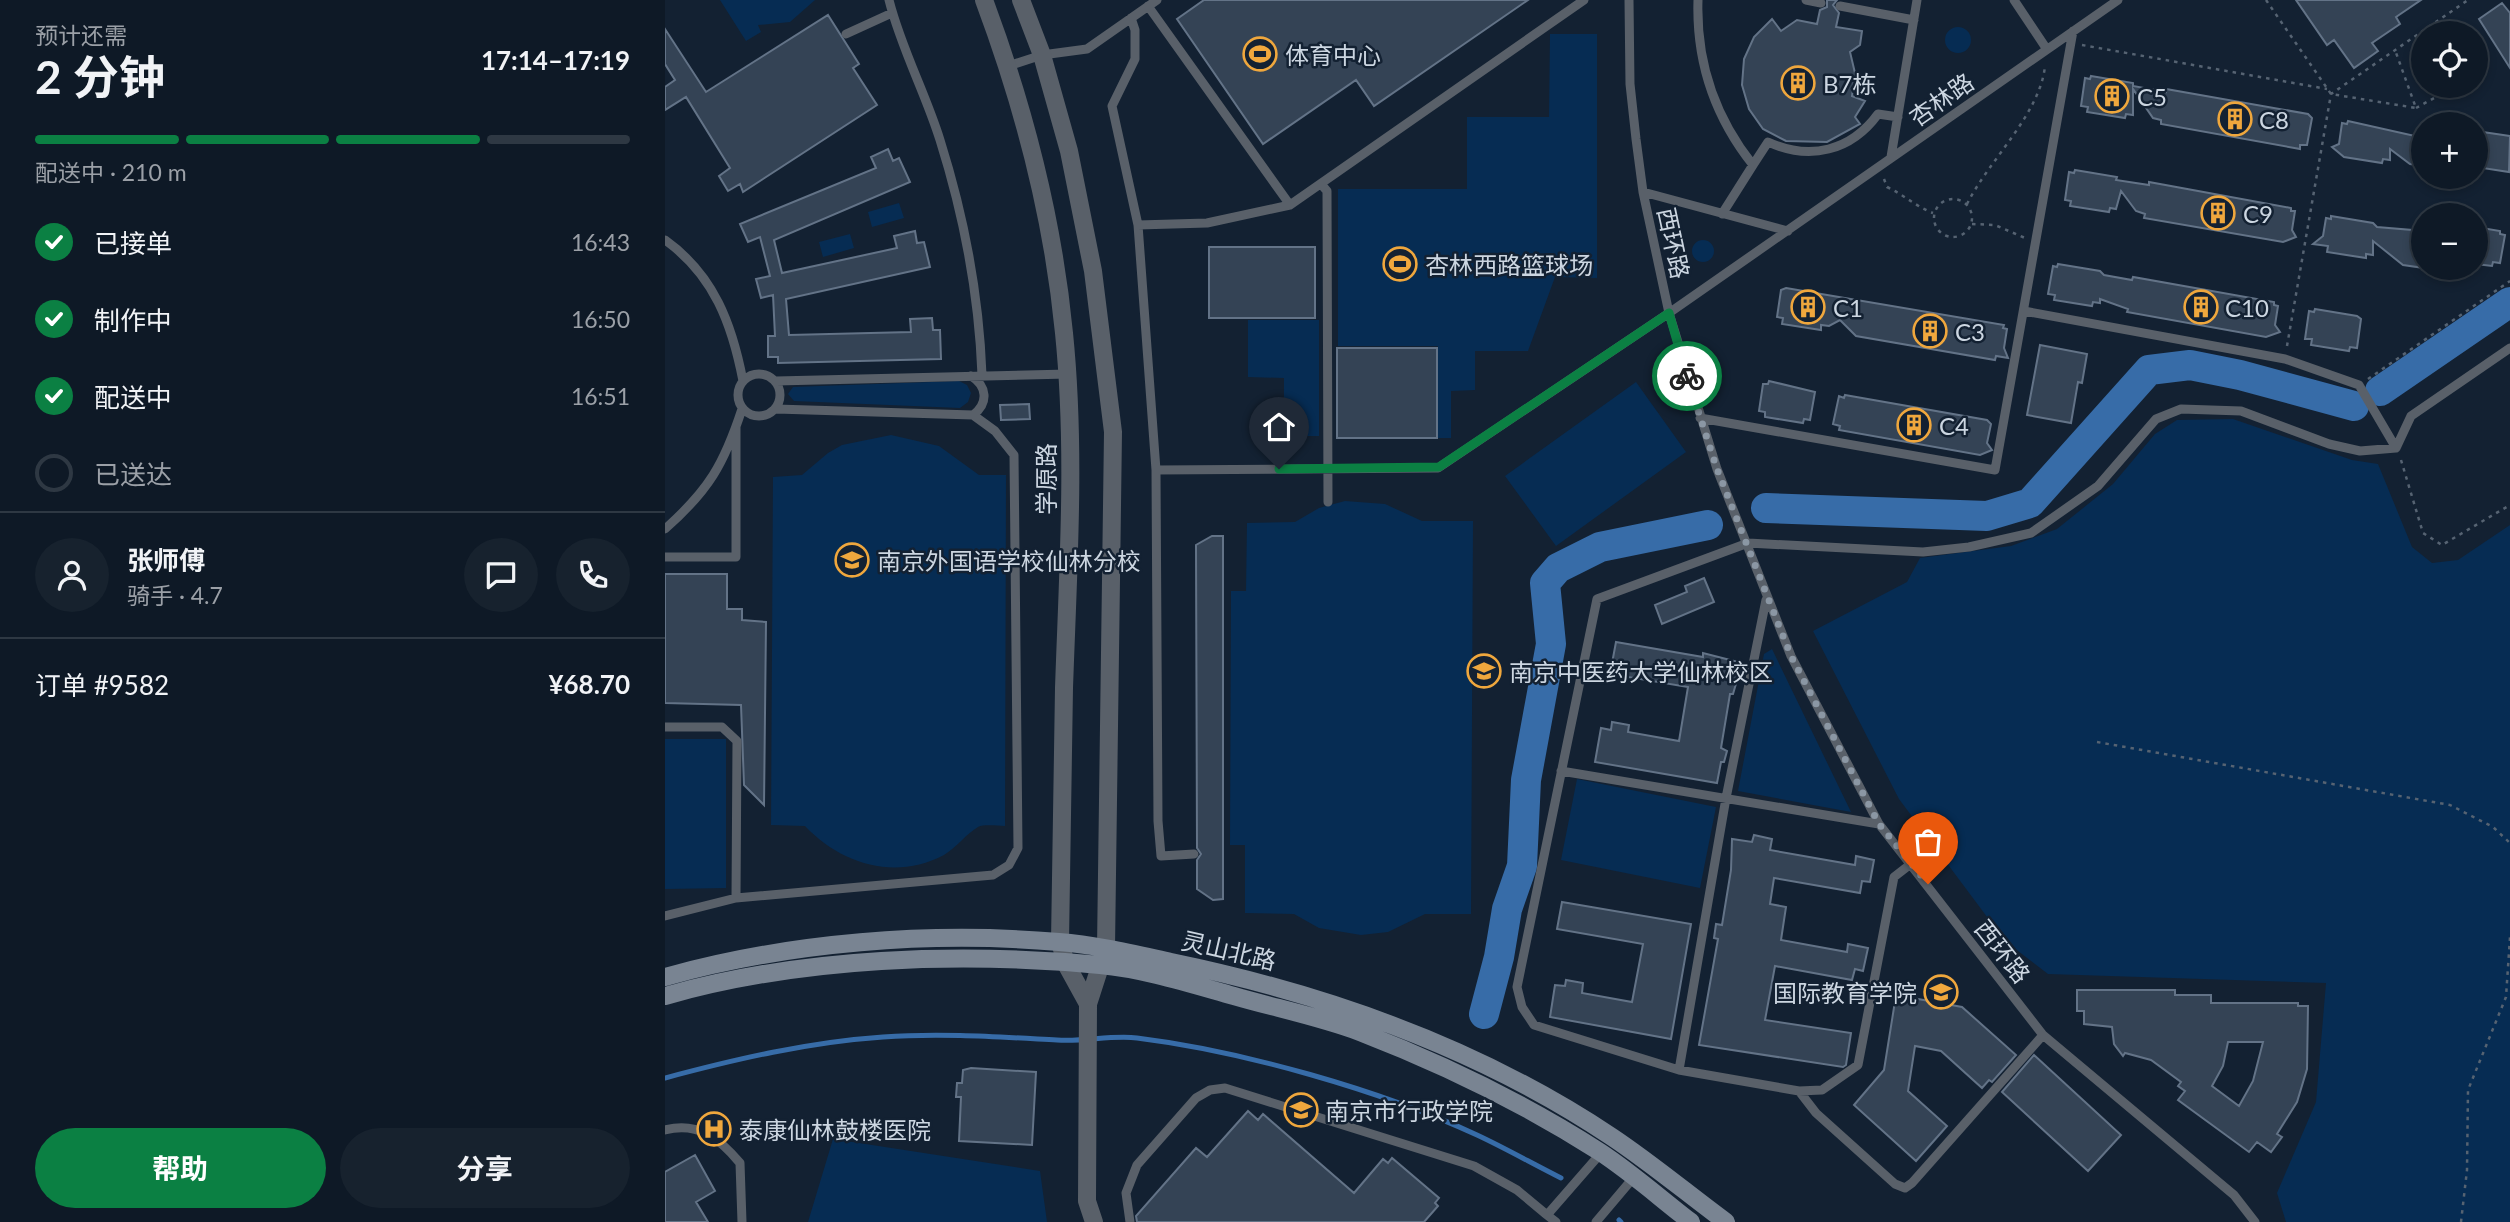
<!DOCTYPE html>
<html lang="zh">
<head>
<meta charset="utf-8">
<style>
	body { margin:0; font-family:Lato,"Noto Sans SC",sans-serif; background:#17222e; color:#f1f3f6; height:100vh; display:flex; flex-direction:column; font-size:26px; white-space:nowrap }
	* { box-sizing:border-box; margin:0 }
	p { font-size:23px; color:#9ba0a7 }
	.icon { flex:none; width:38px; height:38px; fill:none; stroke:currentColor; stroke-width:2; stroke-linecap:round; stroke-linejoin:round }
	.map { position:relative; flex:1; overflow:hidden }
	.details { display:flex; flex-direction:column; background:#0e1926; width:665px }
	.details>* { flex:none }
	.tools { position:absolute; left:1746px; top:21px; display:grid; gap:14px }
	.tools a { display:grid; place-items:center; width:77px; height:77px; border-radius:50%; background:#0e1926; box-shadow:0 4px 10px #0003,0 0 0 2px #2e3843; font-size:35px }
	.pin { position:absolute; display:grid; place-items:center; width:60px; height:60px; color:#fff; margin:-72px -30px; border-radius:50% 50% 50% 0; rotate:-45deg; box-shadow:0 0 7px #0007 }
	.pin .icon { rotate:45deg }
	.courier { position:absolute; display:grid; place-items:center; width:70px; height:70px; margin:-35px; border:5px solid #0b8043; border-radius:50%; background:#fff; color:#222; box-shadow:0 2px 9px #0007 }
	.headline em { font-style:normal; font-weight:700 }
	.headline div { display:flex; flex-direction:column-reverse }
	.headline { display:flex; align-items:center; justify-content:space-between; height:119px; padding:0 35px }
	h1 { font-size:46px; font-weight:700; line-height:52px }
	.bar { display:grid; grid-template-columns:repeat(4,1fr); gap:10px 7px; align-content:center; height:84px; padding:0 35px }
	.bar i { height:9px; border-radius:5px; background:#2e3843 }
	.bar .active { background:#0b8043 }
	.bar p { grid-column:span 4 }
	.line { display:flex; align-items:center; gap:18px; padding:0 35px; border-top:2px solid #2e3843 }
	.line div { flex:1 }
	.round { display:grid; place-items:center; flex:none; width:74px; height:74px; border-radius:37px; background:#17222e }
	ol { padding:0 35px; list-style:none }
	li { display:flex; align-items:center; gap:21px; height:77px }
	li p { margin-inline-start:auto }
	li .icon { padding:7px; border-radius:50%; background:#0b8043; color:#fff; stroke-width:4 }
	li:last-child { color:#9ba0a7 }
	li i { width:38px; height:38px; border:4px solid #2e3843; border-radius:50% }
	.cta { display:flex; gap:14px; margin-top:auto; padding:14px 35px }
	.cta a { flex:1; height:80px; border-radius:42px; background:#0b8043; color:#fff; font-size:28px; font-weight:700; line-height:80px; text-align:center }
	.cta a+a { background:#17222e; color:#f1f3f6 }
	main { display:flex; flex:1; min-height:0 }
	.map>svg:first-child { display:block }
</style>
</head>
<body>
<main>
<section class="details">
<div class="headline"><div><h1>2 分钟</h1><p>预计还需</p></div><em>17:14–17:19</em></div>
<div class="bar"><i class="active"></i><i class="active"></i><i class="active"></i><i></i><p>配送中 · 210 m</p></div>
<ol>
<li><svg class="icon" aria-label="check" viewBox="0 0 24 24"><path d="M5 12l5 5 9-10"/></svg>已接单<p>16:43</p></li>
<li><svg class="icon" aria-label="check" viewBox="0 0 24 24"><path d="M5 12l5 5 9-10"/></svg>制作中<p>16:50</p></li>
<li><svg class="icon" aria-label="check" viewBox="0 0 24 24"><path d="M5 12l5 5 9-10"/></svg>配送中<p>16:51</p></li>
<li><i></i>已送达</li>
</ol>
<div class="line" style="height:126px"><a class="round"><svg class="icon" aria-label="person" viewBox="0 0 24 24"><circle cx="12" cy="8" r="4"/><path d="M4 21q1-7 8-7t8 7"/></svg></a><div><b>张师傅</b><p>骑手 · 4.7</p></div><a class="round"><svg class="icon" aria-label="chat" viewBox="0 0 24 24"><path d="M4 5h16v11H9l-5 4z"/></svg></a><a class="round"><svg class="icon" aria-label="phone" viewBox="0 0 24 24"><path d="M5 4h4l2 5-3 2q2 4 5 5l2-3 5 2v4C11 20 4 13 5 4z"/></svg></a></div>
<div class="line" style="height:91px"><div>订单 #9582</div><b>¥68.70</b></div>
<div class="cta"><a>帮助</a><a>分享</a></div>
</section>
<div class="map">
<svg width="1845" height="1222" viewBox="0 0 1845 1222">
	<rect width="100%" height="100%" fill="#132132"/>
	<path fill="#062c53" d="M55,0H150L125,22L93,25L96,32L81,41Z
		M1280 40a13 13 0 1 1 26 0a13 13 0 1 1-26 0Z
		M885,34H932V278L890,277L863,351H810V390L786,391V438H773V346H673V189H802V117H884Z
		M234,203L239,218L207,227L203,212Z
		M185,234L189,248L158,257L154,242Z
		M1027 251a11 11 0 1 1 22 0a11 11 0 1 1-22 0Z
		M583,320H654V436H619V378L583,377Z
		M294,381L302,385L306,393L303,402L295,408L129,401L123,394L128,387Z
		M971,382L1021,452L891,546L840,476Z
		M1568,419L1687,460L1713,464L1747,547L1767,563L1793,560L1845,525V1222H1621L1612,1193L1651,1102L1661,983L1383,974L1340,941L1234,799L1148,631L1242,582L1255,558L1346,546L1392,529L1448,484L1490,434L1512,420Z
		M226,435L274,446L314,475H341L340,826C333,826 319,824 313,827C301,834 292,847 279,855C230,881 176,864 140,826L106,825L108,477L137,475L163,453L177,445Z
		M680,501L720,504L757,521H808L806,914H760L723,932L696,935L654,928L629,914L580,913V845H565L566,591H581L582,523L630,522L654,508Z
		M1107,649L1186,812L1073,791L1099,654Z
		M0,739H61V888L0,889Z
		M912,779L1051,807L1035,888L896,860Z
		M168,1139L375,1171L382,1222H143Z"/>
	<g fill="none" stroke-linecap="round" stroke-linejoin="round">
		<path stroke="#376ca8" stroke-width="5" d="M0,1078C71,1059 144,1042 218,1037C276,1033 334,1037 392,1040C419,1042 446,1035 472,1038C577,1051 715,1090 812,1135C840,1148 868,1164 896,1178
			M954,1220L956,1222"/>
		<path stroke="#376ca8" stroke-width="30" d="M1715,391L1845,302
			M1101,508L1322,516L1365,503L1484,370L1525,365L1575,375L1689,406
			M819,1014L834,957L842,909L857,866L861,780L886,644L880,583L893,568L935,547L1043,525"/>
	</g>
	<path fill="#344355" stroke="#637387" stroke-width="2" fill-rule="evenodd" d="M539,0H863L709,106L691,80L598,144L512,19Z
		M1162,0H1172L1168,5L1174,13L1171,27L1197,31L1195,45L1185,52L1190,73L1187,96L1200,101L1190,117L1195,124L1162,142L1121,141L1098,129L1084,109L1077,85L1079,59L1089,37L1107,19L1116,31L1132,20L1152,24L1155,10L1162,7Z
		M1631,0H1756L1731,17L1735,24L1707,43L1713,51L1689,68L1669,40L1662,45Z
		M1837,3L1845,13V68L1814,19Z
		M163,15L194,64L188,68L212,105L78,192L75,184L63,191L54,176L65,168L21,97L0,110V87L10,80L0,64V29L41,92Z
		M1426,76L1468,83V86L1501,92V89L1643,114L1647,118L1642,145H1635V149L1496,124V120L1488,118L1468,89V115L1461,114L1460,118L1422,112L1423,107L1416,106L1420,78L1425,79Z
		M1683,121L1759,138V166L1745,164L1725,149V160L1718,159L1717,163L1679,157L1667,147L1674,144L1677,123L1682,124Z
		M1811,131L1845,136L1844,172L1811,167Z
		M223,149L228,161L234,158L245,182L109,240L117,273L232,248L229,236L250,231L252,243L259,242L265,267L121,299L124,335L246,332L245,319L267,318L268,330H275L276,359L113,363V357H103V336H110L108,295L96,298L91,279L105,276L95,237L83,242L75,224L211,168L206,157Z
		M1410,170L1452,177L1451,180L1484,185V182L1626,208V211H1630L1627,230L1631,237L1618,242L1479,218L1480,214L1471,211L1456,191L1451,209L1445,208L1444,212L1405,206L1406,201L1400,200L1404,172L1409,173Z
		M1666,216L1708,223L1712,227L1759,231V268L1738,265L1708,241V255L1701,254V258L1662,252L1663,246L1648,244L1658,236L1661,218L1666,219Z
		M1811,227L1835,231V234L1840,235L1835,263L1828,262L1827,266L1811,264Z
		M544,247H650V318H544Z
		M1393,264L1435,271L1439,275L1467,280L1468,277L1609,302V305L1613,306L1610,325L1615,332L1601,337L1462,312L1463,309L1435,299V303L1428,302L1427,306L1389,300L1390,295L1383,294L1388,266L1392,267Z
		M1121,288L1339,325L1338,328L1342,329L1339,348L1343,358L1331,356L1330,360L1191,336L1175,320L1164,326L1156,325V330L1117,324L1118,318L1112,317L1116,290Z
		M1650,309L1692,316L1696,319L1692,348L1685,347L1684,351L1646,345L1647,339H1640L1644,311L1649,312Z
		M1375,345L1422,354L1417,383L1413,382L1406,423L1362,415Z
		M672,348H772V438H672Z
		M1104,381L1150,392L1145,420L1139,419L1138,423L1100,417V412L1094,411L1098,384H1103Z
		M1180,395L1322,420L1326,424L1322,443L1327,450L1315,455L1174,430L1175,426L1168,424L1174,396L1179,398Z
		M364,404L365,419L336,420L335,405Z
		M547,536H558V899L548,900L532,889V860L536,854L532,848L531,545Z
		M0,574H62V609H77V620L101,622L99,805L79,785L76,705L0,703Z
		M1039,578L1049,602L997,624L990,605L1022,592L1020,586Z
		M951,642L1038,657V653L1077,663L1068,694H1065L1056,748L1062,751L1059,762H1056L1052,783L930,762L936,728L946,730L947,722L964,725L963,732L1014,741L1023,687L945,674Z
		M1089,835L1107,839L1105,850L1190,865L1191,856L1209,860L1205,882L1197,881L1195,893L1109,878L1105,904L1121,907L1116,940L1182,952L1183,944L1203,948L1198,971L1190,969L1187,980L1110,966L1100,1020L1186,1033L1181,1065L1178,1067L1034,1045L1053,939L1049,938L1051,924L1057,925L1066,870L1067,839L1087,842Z
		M897,902L1026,924L1006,1039L885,1017L890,985L900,986L901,980L918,983L917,993L967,1002L978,944L892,929Z
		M1412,990H1510V995H1546V1003H1633V1006H1643L1642,1069L1632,1102L1612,1134L1617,1137L1606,1152L1592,1142L1584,1152L1513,1100L1520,1091L1513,1086L1516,1082L1486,1060L1460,1053L1458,1056L1449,1044L1447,1027L1419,1024V1011H1412ZM1563,1042H1598L1588,1081L1574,1106L1547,1086L1558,1066Z
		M1231,995L1297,1007L1351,1055L1327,1082L1324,1080L1317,1088L1276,1051L1250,1046L1243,1091L1282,1126L1251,1161L1189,1105L1219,1070Z
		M1369,1055L1456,1135L1423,1171L1337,1092Z
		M306,1068L371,1072L367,1145L294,1141L296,1097H291L292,1083H297L298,1070Z
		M583,1111L593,1120L598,1114L689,1193L718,1159L723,1163L727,1158L774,1198L770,1203L773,1206L759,1222H472L471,1216L531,1148L542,1157Z
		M30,1155L50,1191L31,1202L43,1222H0V1172Z"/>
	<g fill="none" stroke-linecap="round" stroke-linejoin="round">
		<path stroke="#566372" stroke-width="2.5" stroke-dasharray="3.5 5" stroke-linecap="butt" d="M1601,0L1666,94L1751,108L1730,50
			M1417,45L1662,89
			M1811,75L1813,74
			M1751,108L1791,86
			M1219,179L1222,187C1239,195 1250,206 1268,213
			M1269 218a19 19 0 1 1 38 0a19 19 0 1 1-38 0Z
			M1302,204C1324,160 1375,114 1380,66
			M1307,224L1330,225L1360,238
			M1622,346L1666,94L1803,0
			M1703,379L1845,281
			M1736,460L1758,533L1777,545L1845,505
			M1432,742L1785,805L1828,827L1845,843
			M1796,1222L1802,1170L1803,1090L1841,997L1845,937"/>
		<path stroke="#596069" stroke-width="9" d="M224,0C236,48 260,92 275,140C299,216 314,295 317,375
			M964,0L965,84L971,139L978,192L1004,313L1052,469L1126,656L1214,824L1378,1035L1569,1195L1590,1222
			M1033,0C1031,62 1049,116 1088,165L1103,142C1145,161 1186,151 1213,114L1233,117
			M1141,0L1156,3
			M1349,0L1381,48
			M483,6L625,205
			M1175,6L1249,20
			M466,18L470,30V59L447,106L473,225L491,470L493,821L496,856L529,854
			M181,34L227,13
			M343,66L377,55L422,49L492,0
			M1226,157L1252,0
			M656,184L662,191L663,502
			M978,192L1123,231
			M1057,214L1088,165
			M473,225L542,223L625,205L919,0
			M0,240C49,275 67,324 78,381
			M1359,311L1620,359L1694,385L1731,448
			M73 395a21 21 0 1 1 42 0a21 21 0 1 1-42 0Z
			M111,381L403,374
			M111,409L308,415C324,403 322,386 306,376
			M1035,418L1330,470L1408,31
			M491,470L773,468L1004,313L1453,0
			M0,529C44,490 59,464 77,409
			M0,557H71V427
			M0,727H57L72,741L71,898
			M896,771L1214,824
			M1247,863L1229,877L1193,1065L1157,1090L1134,1091L1014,1070L869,1025L857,1007L852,987L932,599L1083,543L1258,552L1304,547L1366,533L1433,486L1491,419L1516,409L1576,411L1664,444L1695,451L1731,448L1746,416L1845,348
			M0,916L71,898L328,875L344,865L353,848L349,455L330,431L308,415
			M1014,1070L1061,798L1101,600
			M1134,1091L1151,1113L1230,1184L1240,1188L1247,1183L1378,1035
			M0,1130C33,1121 55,1139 75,1163L77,1222
			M465,1222L461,1193L472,1165L531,1098L545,1090L560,1088L809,1166L852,1190L882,1215
			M891,1222L882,1215L936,1153
			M931,1222L969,1177"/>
		<path stroke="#596069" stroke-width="18" d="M319,0C359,107 388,219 399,333C411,451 403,570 399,688C397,772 397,857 395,942L401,964L423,1004
			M356,0L377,55L404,151L428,271L448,432L441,948L423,1004L422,1201L429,1222"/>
		<path stroke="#798492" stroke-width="18" d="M0,977C125,942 265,931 394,942C432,945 469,954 506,962C661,994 814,1048 947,1137C986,1163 1023,1194 1061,1222
			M0,996C137,957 295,952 435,965C479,969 526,984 569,996C610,1008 655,1017 695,1032C778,1064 860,1104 935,1152C967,1173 996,1199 1026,1222"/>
	</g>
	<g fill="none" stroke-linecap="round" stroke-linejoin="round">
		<path stroke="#8b97a4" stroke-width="7" stroke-dasharray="0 12.6" d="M1022,376L1052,469L1126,656L1214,824L1263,884"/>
		<path stroke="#0b8043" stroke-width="9" d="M614,469L774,467L1004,313L1022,376"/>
	</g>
	<defs>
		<symbol id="stadium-ring" viewBox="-11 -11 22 22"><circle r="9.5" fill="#132132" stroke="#efa73d" stroke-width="1.5"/><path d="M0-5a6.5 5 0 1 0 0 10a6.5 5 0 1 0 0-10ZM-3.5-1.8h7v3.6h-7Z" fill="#efa73d"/></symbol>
		<symbol id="building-ring" viewBox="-11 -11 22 22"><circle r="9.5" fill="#132132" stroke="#efa73d" stroke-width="1.5"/><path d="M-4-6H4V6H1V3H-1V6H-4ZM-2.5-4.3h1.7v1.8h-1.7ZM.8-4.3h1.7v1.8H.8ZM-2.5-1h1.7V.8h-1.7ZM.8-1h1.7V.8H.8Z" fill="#efa73d"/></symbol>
		<symbol id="school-ring" viewBox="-11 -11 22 22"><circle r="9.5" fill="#132132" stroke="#efa73d" stroke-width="1.5"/><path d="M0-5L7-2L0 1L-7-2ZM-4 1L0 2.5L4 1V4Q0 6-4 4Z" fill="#efa73d"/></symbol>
		<symbol id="university-ring" viewBox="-11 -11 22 22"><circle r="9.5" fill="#132132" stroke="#efa73d" stroke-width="1.5"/><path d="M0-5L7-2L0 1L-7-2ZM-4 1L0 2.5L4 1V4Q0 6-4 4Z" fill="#efa73d"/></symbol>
		<symbol id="hospital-ring" viewBox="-11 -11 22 22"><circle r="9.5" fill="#132132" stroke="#efa73d" stroke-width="1.5"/><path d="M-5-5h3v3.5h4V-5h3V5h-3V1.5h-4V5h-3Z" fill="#efa73d"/></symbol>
	</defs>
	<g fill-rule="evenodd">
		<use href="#stadium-ring" x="576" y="35" width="38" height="38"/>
		<use href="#building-ring" x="1114" y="64" width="38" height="38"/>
		<use href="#building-ring" x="1428" y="77" width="38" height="38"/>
		<use href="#building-ring" x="1551" y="100" width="38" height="38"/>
		<use href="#building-ring" x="1534" y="194" width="38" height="38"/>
		<use href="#stadium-ring" x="716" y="245" width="38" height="38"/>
		<use href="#building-ring" x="1124" y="288" width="38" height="38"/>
		<use href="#building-ring" x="1517" y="288" width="38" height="38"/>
		<use href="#building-ring" x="1246" y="312" width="38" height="38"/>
		<use href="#building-ring" x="1230" y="406" width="38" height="38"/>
		<use href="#school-ring" x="168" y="541" width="38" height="38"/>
		<use href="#university-ring" x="800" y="652" width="38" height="38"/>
		<use href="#school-ring" x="1257" y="973" width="38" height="38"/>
		<use href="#school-ring" x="617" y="1091" width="38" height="38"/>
		<use href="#hospital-ring" x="30" y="1110" width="38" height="38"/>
	</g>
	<g text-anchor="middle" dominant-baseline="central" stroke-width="5" stroke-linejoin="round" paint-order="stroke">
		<g font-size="24" fill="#ccd6e1" stroke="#132132" text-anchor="start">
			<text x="620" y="54">体育中心</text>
			<text x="1158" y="83">B7栋</text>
			<text x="1472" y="96">C5</text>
			<text x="1594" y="119">C8</text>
			<text x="1578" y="213">C9</text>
			<text x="760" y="264">杏林西路篮球场</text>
			<text x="1168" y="307">C1</text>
			<text x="1560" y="307">C10</text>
			<text x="1290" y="331">C3</text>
			<text x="1274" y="425">C4</text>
			<text x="212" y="560">南京外国语学校仙林分校</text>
			<text x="844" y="671">南京中医药大学仙林校区</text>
			<text x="1252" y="992" text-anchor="end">国际教育学院</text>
			<text x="660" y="1110">南京市行政学院</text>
			<text x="74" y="1129">泰康仙林鼓楼医院</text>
		</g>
		<g font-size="24" fill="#ccd6e1" stroke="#132132">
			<text transform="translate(1276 99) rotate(-35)">杏林路</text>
			<text transform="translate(1009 243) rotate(78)">西环路</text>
			<text transform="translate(380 479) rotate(-90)">学原路</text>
			<text transform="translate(564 950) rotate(13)">灵山北路</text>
			<text transform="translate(1338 951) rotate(52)">西环路</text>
		</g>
	</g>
</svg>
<div class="tools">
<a><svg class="icon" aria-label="locate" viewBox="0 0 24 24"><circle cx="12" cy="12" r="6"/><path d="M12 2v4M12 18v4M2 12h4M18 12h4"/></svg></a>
<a>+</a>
<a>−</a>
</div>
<div class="pin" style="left:1263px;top:884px;background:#ea580c"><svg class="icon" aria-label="bag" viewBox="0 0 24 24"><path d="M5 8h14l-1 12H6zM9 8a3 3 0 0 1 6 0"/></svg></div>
<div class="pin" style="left:614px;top:469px;background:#1f2937"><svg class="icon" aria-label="home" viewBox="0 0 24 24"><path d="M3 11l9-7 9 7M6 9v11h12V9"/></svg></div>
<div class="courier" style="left:1022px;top:376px"><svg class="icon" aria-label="bike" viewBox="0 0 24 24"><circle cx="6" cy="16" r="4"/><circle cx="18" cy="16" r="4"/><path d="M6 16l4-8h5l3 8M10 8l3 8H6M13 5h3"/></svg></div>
</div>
</main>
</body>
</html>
